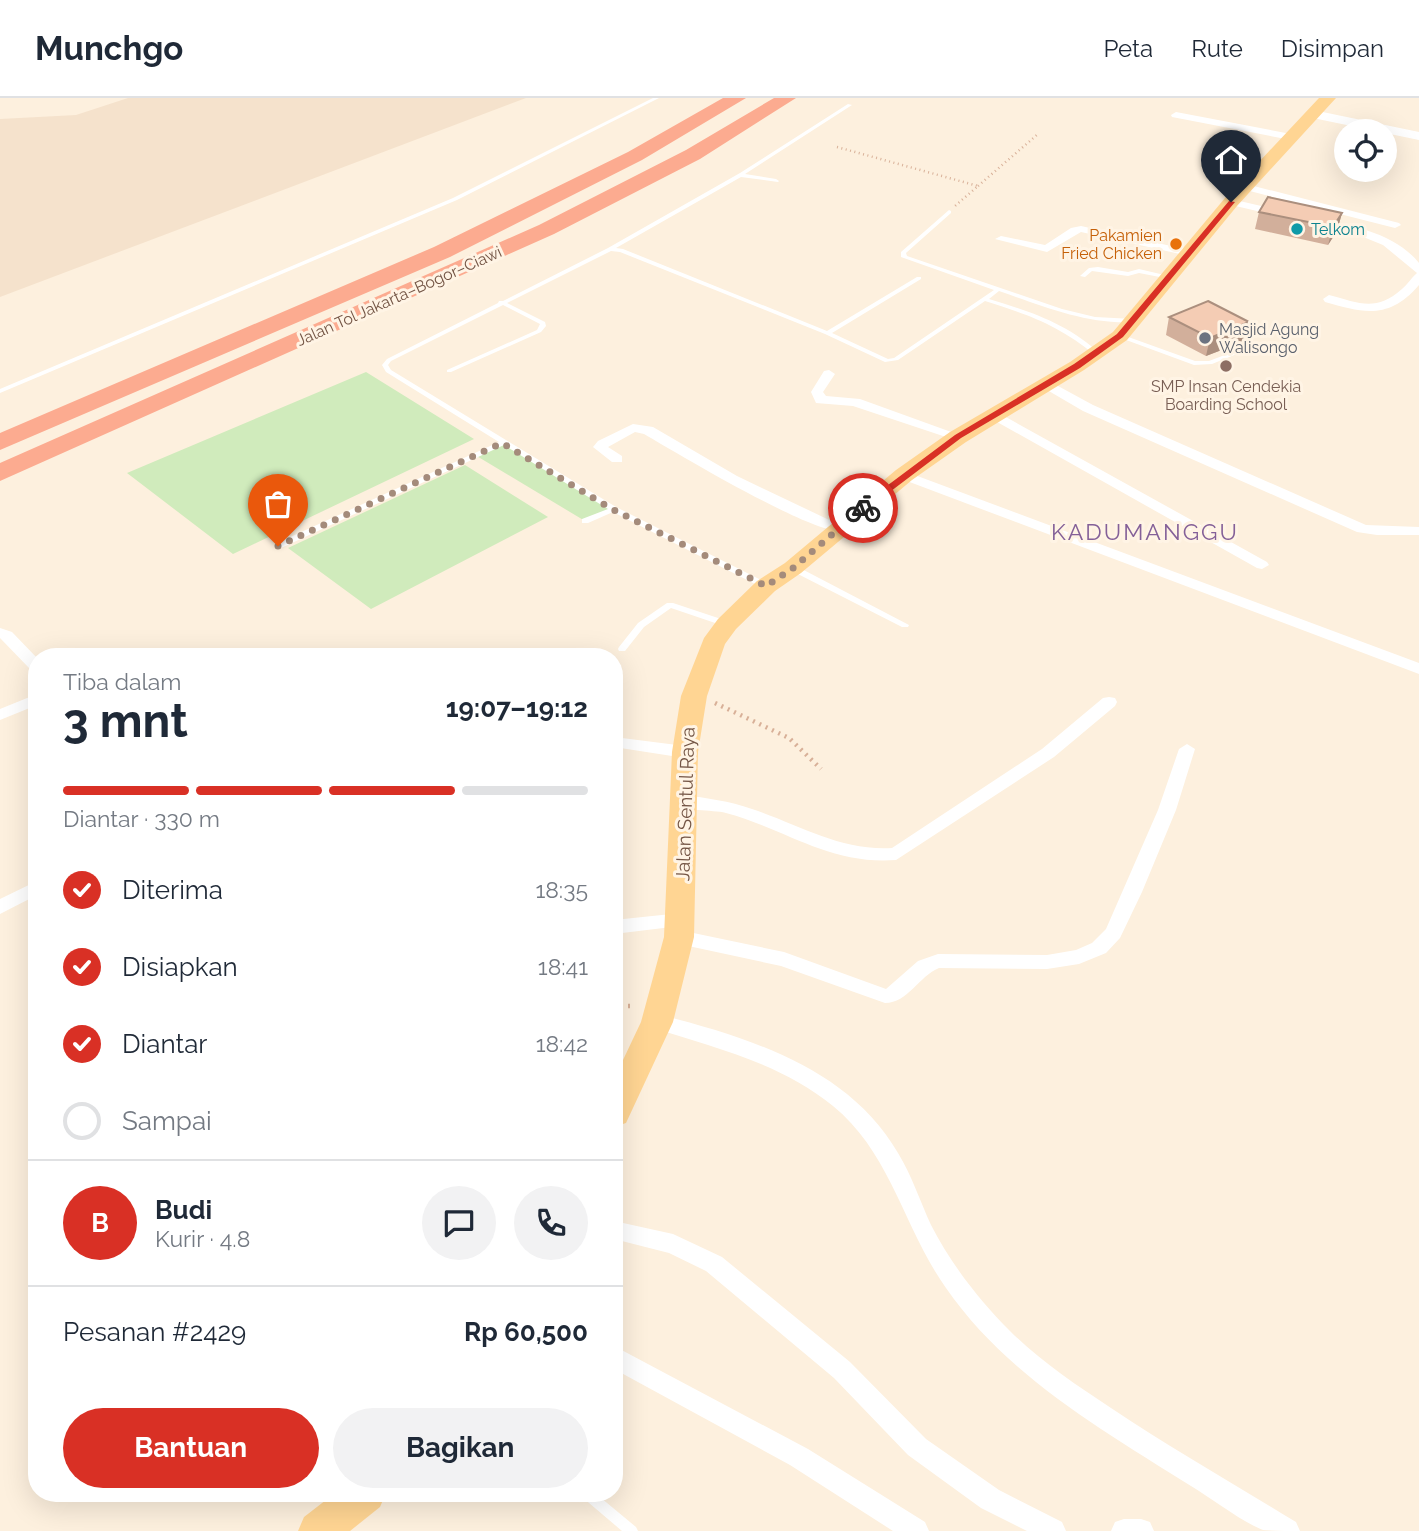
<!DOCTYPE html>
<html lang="id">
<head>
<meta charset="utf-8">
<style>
	body { margin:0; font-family:Raleway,sans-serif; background:#f2f2f3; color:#1f2937; height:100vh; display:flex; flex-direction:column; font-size:26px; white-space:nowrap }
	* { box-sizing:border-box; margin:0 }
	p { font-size:23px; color:#747a83 }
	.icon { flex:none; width:38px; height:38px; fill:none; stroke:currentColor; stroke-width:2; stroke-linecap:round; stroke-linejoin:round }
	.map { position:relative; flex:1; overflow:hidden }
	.sheet { position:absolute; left:28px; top:550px; width:595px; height:854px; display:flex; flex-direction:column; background:#fff; border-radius:28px; box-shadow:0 7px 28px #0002 }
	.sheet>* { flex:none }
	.buttons { position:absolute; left:1334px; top:21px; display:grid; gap:14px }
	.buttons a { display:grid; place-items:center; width:63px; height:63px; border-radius:50%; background:#fff; box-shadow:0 7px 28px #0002; font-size:35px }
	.pin { position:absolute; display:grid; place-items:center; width:60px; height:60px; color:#fff; margin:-72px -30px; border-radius:50% 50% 50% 0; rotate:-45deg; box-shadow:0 0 7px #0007 }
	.pin .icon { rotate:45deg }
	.courier { position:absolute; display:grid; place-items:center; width:70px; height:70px; margin:-35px; border:5px solid #d93025; border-radius:50%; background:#fff; color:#222; box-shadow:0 2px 9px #0007 }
	.summary em { font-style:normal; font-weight:700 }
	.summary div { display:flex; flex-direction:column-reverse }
	.summary { display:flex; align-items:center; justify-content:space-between; height:119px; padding:0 35px }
	h1 { font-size:46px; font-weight:700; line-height:52px }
	.bar { display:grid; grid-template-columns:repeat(4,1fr); gap:10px 7px; align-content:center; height:84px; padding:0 35px }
	.bar i { height:9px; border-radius:5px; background:#e0e1e3 }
	.bar .active { background:#d93025 }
	.bar p { grid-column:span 4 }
	.line { display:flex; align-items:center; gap:18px; padding:0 35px; border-top:2px solid #e0e1e3 }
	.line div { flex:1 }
	.round { display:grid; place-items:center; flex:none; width:74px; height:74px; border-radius:37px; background:#f2f2f3 }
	ol { padding:0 35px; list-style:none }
	li { display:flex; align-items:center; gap:21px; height:77px }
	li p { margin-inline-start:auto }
	li .icon { padding:7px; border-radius:50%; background:#d93025; color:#fff; stroke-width:4 }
	li:last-child { color:#747a83 }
	li i { width:38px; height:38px; border:4px solid #e0e1e3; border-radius:50% }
	.button { display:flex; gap:14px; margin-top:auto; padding:14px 35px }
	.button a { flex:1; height:80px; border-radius:42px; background:#d93025; color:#fff; font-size:28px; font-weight:700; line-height:80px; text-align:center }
	.button a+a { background:#f2f2f3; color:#1f2937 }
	header { display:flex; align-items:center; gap:42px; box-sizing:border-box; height:98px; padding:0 35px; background:#fff; border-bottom:2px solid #e0e1e3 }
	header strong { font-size:33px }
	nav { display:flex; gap:38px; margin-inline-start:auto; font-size:24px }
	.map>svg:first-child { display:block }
</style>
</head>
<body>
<header>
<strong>Munchgo</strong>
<nav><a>Peta</a><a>Rute</a><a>Disimpan</a></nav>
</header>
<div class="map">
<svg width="1419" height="1433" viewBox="0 0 1419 1433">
	<rect width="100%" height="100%" fill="#fdf0de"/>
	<path fill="#f5e2cc" d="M128,0H526L0,199V21L76,17Z"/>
	<path fill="#d0ebbc" d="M366,274L474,341L233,456L127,375Z
		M502,345L613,411L585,423L475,357Z
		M465,367L548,419L371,511L288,450Z"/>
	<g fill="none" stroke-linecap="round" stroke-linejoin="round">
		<path stroke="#d8b098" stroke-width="2.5" stroke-dasharray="1 3.5" stroke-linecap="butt" d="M837,49L978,88L955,108
			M978,88L1038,36"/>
		<path stroke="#d8b098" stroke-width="4.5" stroke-dasharray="2 5" stroke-linecap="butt" d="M715,605L789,640L821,671
			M614,908H634"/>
		<path fill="#fff" fill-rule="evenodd" d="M653,0H659L457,102L0,295V291L453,100Z
			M848,6L852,7L745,76L776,81L779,83L778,84L741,79L616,150L623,151L827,233L917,179H921V181L832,235L888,261L894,260L994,192L901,159V154L949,112L951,113V115L906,155L907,158L1062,211L1095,219L1133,221L1136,223L1135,224C1088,227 1043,208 999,193L989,201C1029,213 1069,226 1100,256L1095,257C1058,227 1029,217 985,203L898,262L885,264L825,236L620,154L611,153L507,205L545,224L546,228L541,234L451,274H447V272L537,232L540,226L503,207L391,263L388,267L391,272L616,409L769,486L770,488L769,490H763L613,414L588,425H582V421L608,411L504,347L281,450H275V446L499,344L386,274L382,267L387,261L498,205L499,203H503L608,150L740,75Z
			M1098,169L1128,174L1139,171L1173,179L1170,181L1139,175L1128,178L1092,173L1085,179L1080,178L1089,170Z
			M1120,236L1195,263H1209L1259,244L1264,245L1212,266L1194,267L1118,239V237Z
			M790,468H796L909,527L908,529H902L790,472Z
			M667,505H673L730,524L731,526L730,528H724L671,510L644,529L625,553H619L618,551L619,549L638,525Z
			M580,1395H595L636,1429L638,1433H622L582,1399Z"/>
		<path fill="#fff" fill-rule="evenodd" d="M1176,14L1291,36L1296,39L1291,42L1172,19L1171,17Z
			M1246,86L1399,125L1401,127L1395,130L1242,91L1241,89Z
			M1231,101L1287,114L1289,116L1283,119L1227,106V102Z
			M1317,120C1353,128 1395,135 1419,165V187C1389,222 1364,215 1325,204L1323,201L1329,197C1359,205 1376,214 1402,191C1408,186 1412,179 1417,175L1383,147L1356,136L1313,125V121Z
			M1081,128L1189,152L1195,155L1189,158L1081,134L1047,154L995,141L1001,138L1045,147L1071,130Z
			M829,272L835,276L823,294L826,298L860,301L965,339L958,343L853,308L816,305L811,294L824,273Z
			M1047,282L1093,307L1366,427L1419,429V437H1377L1357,434L1083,313L1042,289L1041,286Z
			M995,313L1267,464L1269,467L1262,471L1257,470L990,320V314Z
			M633,326L653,329L737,378L846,430L844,433C816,439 675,354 644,336L635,334L608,349L622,358V364H612L593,349L598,343Z
			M904,373L1419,565V576L899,380L897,377Z
			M0,530L12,534L37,560V574L31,572L0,540Z
			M37,596V607L0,622V611Z
			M1109,599L1115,600L1117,604L1115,608L1054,659L896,762C829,767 786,731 726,715C712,711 683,715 674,703L683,697C707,700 729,703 752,711C800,727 840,753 892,750L1042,651L1103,600Z
			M614,639L685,648L693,654L685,660L614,649Z
			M1187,646L1195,651L1176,712L1142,794L1120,840L1106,855L1079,866L1047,871L939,870C919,878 908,905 885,905L781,868L679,846L672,844L670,839L672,834L679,832L784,854L886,891L918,863L938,856L1047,857L1076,852L1092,845L1106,831L1158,712L1179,651Z
			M37,783V797L0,816V801Z
			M681,815L688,817L690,822L688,827L614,836V822Z
			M657,916C747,939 848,969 898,1055C912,1078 920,1103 931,1127C951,1166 979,1202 1010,1233C1040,1263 1076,1287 1111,1310C1171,1350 1234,1386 1296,1424L1300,1433C1289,1433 1273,1433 1263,1432C1242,1424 1211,1400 1191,1388C1102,1332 1007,1278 946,1190C904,1131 891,1055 833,1008C779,964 715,950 650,929L647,924L650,919Z
			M614,1123L673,1136L722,1159L850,1264L926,1341L999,1392L1062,1424L1066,1433H1027L981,1410L908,1357L834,1280L706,1173L669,1155L614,1141Z
			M614,1248L808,1351L925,1424L929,1433H893L790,1367L614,1271Z
			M1124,1421H1141L1150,1424L1154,1433H1111L1115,1424Z"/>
		<path fill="#fff" fill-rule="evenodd" d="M1313,12L1419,34V42L1308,19V13Z"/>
		<path fill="#ffd593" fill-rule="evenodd" d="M1319,0H1336L1237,108L1127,242L1084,272L966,344L912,382L801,475L775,493L736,531L725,546L707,598L698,654L694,839L673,924L626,1025L614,1029V981L641,924L664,839L672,654L681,598L704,540L718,521L757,483L785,465L896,372L950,334L1070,264L1113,234L1225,100Z
			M335,1395H386L380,1409L350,1433H298L304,1419Z"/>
		<path fill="#fcab90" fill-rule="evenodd" d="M723,0H746L642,62L450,159L0,352V335L434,149L628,54Z
			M774,0H796L700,61L554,136L0,383V365L539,127L686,52Z"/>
	</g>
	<path fill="#d2af9b" d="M1259,114L1342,115L1337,133L1328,147L1255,131Z
		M1169,219L1245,243L1206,258L1166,237Z"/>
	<path fill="#ab8f7e" d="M1342,115L1337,133L1328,147L1333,129Z
		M1249,224L1245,243L1206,258L1210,240Z"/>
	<path fill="#f4ccb4" stroke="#ab8f7e" stroke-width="2" d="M1268,99L1342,115L1333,129L1259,114Z
		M1208,203L1249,224L1210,240L1169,219Z"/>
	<path fill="#d93025" d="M1229,103L1235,104L1123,239L1080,270L961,340L866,412H860V408L955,337L1074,266L1117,236Z"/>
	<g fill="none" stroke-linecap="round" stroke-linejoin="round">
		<path stroke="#a48b7b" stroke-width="7" stroke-dasharray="0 12.6" d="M278,448L502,345L612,411L766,488L793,470L863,410"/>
	</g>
	<circle fill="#0f9aa8" stroke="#fff4e5" stroke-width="2.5" cx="1297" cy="131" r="7"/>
	<circle fill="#e8710a" stroke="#fff4e5" stroke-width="2.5" cx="1176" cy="146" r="7"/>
	<circle fill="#6b7280" stroke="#fff4e5" stroke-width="2.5" cx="1205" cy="240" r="7"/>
	<circle fill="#8d6e63" stroke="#fff4e5" stroke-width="2.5" cx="1226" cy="268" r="7"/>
	<g text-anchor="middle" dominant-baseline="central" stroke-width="6" stroke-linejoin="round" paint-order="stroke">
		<g font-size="16" fill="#0d838f" stroke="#fff4e5" text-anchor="start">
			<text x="1311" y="131">Telkom</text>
		</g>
		<g font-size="16" fill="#c56008" stroke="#fff4e5" text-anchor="end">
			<text x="1162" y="137">Pakamien<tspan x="1162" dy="18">Fried Chicken</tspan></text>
		</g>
		<g font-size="16" fill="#745545" stroke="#fff4e5">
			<text transform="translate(399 198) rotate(-24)">Jalan Tol Jakarta–Bogor–Ciawi</text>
		</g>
		<g font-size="16" fill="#5b616d" stroke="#fff4e5" text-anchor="start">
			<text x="1219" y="231">Masjid Agung<tspan x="1219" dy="18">Walisongo</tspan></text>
		</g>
		<g font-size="16" fill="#785e54" stroke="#fff4e5">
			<text x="1226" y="288">SMP Insan Cendekia<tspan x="1226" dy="18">Boarding School</tspan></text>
		</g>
		<g font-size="19" fill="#745545" stroke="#fff4e5">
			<text transform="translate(685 706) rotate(-88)">Jalan Sentul Raya</text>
		</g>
		<g font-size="23" letter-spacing="2" fill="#846098" stroke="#fff4e5">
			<text x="1145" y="433">KADUMANGGU</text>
		</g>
	</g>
</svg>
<div class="buttons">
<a><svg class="icon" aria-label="locate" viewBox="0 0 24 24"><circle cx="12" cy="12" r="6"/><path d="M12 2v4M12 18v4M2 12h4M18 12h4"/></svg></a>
</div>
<div class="pin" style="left:278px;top:448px;background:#ea580c"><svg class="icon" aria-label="bag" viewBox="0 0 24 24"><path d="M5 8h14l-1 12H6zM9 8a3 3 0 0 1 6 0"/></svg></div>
<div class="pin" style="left:1231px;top:104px;background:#1f2937"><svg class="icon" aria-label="home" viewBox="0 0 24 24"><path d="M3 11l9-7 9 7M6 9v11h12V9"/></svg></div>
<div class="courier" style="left:863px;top:410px"><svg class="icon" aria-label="bike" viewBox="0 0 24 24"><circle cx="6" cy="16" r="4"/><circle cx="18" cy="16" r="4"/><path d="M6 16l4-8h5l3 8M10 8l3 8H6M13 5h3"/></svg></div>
<section class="sheet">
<div class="summary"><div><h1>3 mnt</h1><p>Tiba dalam</p></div><em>19:07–19:12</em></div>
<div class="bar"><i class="active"></i><i class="active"></i><i class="active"></i><i></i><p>Diantar · 330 m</p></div>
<ol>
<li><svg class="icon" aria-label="check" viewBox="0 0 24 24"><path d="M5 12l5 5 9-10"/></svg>Diterima<p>18:35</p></li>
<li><svg class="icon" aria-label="check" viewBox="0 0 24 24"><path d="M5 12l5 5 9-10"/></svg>Disiapkan<p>18:41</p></li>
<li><svg class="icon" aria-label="check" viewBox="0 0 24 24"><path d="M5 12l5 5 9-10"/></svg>Diantar<p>18:42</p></li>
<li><i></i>Sampai</li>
</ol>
<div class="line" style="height:126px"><b class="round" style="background:#d93025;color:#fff">B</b><div><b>Budi</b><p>Kurir · 4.8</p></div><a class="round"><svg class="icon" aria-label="chat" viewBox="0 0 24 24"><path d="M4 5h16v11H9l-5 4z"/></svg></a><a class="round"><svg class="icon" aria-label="phone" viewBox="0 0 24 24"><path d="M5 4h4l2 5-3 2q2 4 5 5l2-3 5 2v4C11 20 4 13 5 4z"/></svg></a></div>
<div class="line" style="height:91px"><div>Pesanan #2429</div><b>Rp 60,500</b></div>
<div class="button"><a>Bantuan</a><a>Bagikan</a></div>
</section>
</div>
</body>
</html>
